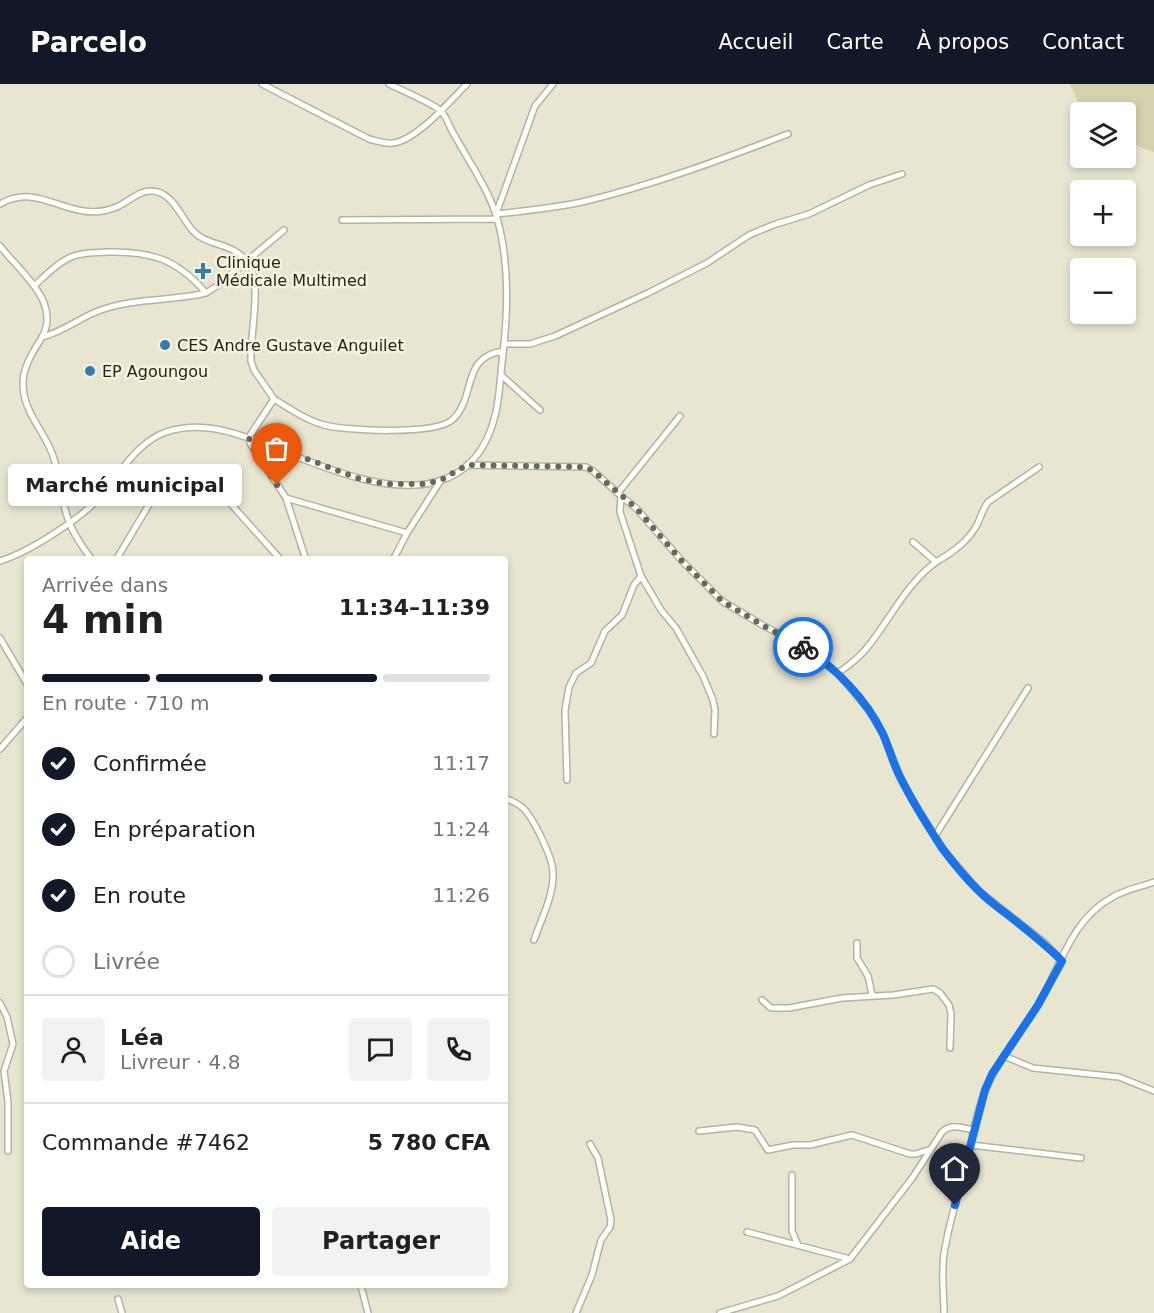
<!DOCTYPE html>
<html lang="fr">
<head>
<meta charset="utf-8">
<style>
	body { margin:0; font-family:"DejaVu Sans",sans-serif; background:#f2f2f2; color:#202124; height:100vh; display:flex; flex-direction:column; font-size:22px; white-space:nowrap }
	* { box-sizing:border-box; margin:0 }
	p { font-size:20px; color:#757577 }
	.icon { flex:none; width:33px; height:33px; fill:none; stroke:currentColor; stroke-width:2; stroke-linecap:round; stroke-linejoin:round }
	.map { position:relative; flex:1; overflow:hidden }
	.panel { position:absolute; left:24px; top:472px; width:484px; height:732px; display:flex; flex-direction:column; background:#fff; border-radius:6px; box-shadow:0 3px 9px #0003 }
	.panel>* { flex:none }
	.controls { position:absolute; left:1070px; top:18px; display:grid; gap:12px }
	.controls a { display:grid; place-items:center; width:66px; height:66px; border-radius:6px; background:#fff; box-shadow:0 3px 9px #0003; font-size:30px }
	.pin { position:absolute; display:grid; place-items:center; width:51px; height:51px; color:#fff; margin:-62px -26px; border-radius:50% 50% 50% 0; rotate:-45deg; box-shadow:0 0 6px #0007 }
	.pin .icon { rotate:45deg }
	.courier { position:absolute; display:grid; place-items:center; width:60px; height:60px; margin:-30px; border:4px solid #1a73e8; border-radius:50%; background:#fff; color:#222; box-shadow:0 2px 8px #0007 }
	.bubble { position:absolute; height:42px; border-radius:6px; background:#fff; box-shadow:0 3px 9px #0003; font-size:20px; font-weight:600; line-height:42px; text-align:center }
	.headline em { font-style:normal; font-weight:600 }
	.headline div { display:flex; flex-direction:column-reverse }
	.headline { display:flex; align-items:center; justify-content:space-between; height:102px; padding:0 18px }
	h1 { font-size:39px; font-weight:600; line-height:45px }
	.bar { display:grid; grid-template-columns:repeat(4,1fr); gap:9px 6px; align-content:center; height:72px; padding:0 18px }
	.bar i { height:8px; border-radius:4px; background:#e0e0e0 }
	.bar .selected { background:#111827 }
	.bar p { grid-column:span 4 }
	.line { display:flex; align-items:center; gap:15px; padding:0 18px; border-top:2px solid #e0e0e0 }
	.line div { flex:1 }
	.round { display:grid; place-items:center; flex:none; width:63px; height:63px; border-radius:6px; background:#f2f2f2 }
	ol { padding:0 18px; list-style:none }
	li { display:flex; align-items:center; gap:18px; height:66px }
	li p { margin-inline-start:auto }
	li .icon { padding:6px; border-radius:50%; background:#111827; color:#fff; stroke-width:4 }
	li:last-child { color:#757577 }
	li i { width:33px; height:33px; border:3px solid #e0e0e0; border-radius:50% }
	.button { display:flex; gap:12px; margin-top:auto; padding:12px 18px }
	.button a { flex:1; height:69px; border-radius:6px; background:#111827; color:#fff; font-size:24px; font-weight:600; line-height:69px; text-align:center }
	.button a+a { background:#f2f2f2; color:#202124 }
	header { display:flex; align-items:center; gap:36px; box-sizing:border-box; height:84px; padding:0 30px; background:#111827; color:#fff }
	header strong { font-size:28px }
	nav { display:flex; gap:33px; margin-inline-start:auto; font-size:21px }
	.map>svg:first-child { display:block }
</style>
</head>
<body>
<header>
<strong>Parcelo</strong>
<nav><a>Accueil</a><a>Carte</a><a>À propos</a><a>Contact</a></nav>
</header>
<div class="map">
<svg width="1154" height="1229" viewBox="0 0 1154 1229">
	<rect width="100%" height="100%" fill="#e8e6d0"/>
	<path fill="#d5d1ae" d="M1070,0H1154V68L1142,64L1125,55V28L1082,27Z"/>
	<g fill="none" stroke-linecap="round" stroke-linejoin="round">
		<defs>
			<path id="minor" d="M262,0L369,55C377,57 385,60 393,59C417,56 450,17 467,0
				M553,0L535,22L496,130C525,127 554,124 582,118C653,101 720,76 788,50
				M0,120C31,102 54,123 84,127C96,129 108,127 119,122C129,117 140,106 152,107C173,108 181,134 193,147C205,160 224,159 238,169C244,173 250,180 252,186C260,209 250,252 251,277L254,286L274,315L249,353L250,359L286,414L306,476
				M342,136L497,135
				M0,162C20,188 63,219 41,255C32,269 22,285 23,302C24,328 43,346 52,369C61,392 60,418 70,440C75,453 84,465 92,476
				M34,202C45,192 57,179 71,173C82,168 95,169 107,168C151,167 177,175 206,209L217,202L284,146
				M42,253C64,248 80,233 101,226C134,214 172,217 206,209
				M504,260H530L555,252L648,209L707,179L749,151L773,141L809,130L869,101L902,90
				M501,291L540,326
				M274,315C290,325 306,336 324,341C346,347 435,351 452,336C477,314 460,273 503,267
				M467,381L586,383L593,387L621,412L620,428L641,492L661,526L676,544L703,592L713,616L715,626L714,650
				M618,409L680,332
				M621,412L636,424L681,476L722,517L764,542L799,560L838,589L870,628L883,650L900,692L912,715L943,765L979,807L1045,859L1062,877
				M286,414L407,449
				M116,476L160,402C177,389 195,388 213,400L281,476
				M393,476L407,449L441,396
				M0,477C27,469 79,436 98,415C119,392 135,359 166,348C201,337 231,347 265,360C313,379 390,415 442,396C457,391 471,380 480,367C500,337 499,304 503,269C508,227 509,176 497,134C489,106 469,78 455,52C450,45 447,33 441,27C434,20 399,5 389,0
				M936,478C953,468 969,457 978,439C981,431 983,425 988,418L1039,383
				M0,554L27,600
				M838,589C848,582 858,575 866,565C890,536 905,501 936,478L913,458
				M0,665L27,634
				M567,696L565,626L569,603L576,589L591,579L605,547L622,531L634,501L641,492
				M506,715C514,717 519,720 525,726C535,738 553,774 553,789C554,811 541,836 534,856
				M935,752L1028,604
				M857,859V874L868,892L872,911
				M762,916L771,924H789L842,914L893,911L933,905L940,909L949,921L951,930L950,964
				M0,919L7,933L13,960L4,987L8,1018V1067
				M1004,972L1033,984L1119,993L1154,1007
				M699,1047L737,1043L755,1046L768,1066L793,1061H810L852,1051L910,1070H916L928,1066
				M971,1061L1081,1074
				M792,1091V1147L798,1161
				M747,1148L850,1175
				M361,1202L368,1229
				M118,1215L122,1229
				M576,1229L592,1191L601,1156L610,1143L611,1136L598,1074L590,1060
				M720,1229L778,1212L850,1175L913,1093L942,1048C952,1039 962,1044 974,1046
				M944,1229C944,1210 941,1189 944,1170C949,1137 960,1105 968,1072C974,1045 979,1015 993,990C1006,966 1024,944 1038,921C1060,884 1071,836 1111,814C1124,806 1140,803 1154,798"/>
		</defs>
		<use href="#minor" stroke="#b5b29e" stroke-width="8"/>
		<use href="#minor" stroke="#fff" stroke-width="5"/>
	</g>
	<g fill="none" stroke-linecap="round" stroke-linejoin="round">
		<path stroke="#69685b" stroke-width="6" stroke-dasharray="0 10.8" d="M277,401L250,359L249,353L357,394L386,400H425L441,396L467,381L586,383L593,387L636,424L681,476L722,517L764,542L803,563"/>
		<path stroke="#1a73e8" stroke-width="8" d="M803,563C836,584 866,615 883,650C889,664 893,679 900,693C912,717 927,741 942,764C957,784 975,806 995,821C1018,839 1041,856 1062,877L1038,921L992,990L985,1006L955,1121"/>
	</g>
	<g fill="#327caf" stroke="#f5f3dd" stroke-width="2">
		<path d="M200 178h6v6h6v6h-6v6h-6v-6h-6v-6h6z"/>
		<circle cx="165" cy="261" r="6"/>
		<circle cx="90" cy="287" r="6"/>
	</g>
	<g text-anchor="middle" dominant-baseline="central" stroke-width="5" stroke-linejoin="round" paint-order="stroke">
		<g font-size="16" fill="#24241c" stroke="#f5f3dd" text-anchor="start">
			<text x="216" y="178">Clinique<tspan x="216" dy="18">Médicale Multimed</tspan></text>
			<text x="177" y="261">CES Andre Gustave Anguilet</text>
			<text x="102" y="287">EP Agoungou</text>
		</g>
	</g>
</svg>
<div class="controls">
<a><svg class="icon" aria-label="layers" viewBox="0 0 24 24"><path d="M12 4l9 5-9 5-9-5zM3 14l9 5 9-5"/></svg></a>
<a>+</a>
<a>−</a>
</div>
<div class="pin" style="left:277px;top:401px;background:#ea580c"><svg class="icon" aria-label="bag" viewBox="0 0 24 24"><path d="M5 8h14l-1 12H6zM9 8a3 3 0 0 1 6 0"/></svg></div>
<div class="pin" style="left:955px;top:1121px;background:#1f2937"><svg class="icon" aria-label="home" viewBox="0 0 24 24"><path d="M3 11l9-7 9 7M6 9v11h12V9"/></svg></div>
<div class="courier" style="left:803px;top:563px"><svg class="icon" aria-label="bike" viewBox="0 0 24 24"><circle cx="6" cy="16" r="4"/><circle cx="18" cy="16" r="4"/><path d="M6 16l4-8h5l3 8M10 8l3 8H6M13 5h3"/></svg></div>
<div class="bubble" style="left:8px;top:380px;width:234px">Marché municipal</div>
<section class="panel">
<div class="headline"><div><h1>4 min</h1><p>Arrivée dans</p></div><em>11:34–11:39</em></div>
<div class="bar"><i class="selected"></i><i class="selected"></i><i class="selected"></i><i></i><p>En route · 710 m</p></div>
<ol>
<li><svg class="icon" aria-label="check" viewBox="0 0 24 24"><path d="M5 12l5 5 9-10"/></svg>Confirmée<p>11:17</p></li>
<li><svg class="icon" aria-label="check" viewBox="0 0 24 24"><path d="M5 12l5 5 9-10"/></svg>En préparation<p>11:24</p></li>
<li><svg class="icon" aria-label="check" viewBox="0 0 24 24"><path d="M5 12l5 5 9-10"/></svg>En route<p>11:26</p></li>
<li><i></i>Livrée</li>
</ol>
<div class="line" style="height:108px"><a class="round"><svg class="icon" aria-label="person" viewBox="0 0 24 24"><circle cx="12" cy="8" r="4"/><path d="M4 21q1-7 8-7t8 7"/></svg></a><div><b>Léa</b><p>Livreur · 4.8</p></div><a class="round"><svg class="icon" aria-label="chat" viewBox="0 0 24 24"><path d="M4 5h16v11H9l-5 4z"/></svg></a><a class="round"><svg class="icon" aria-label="phone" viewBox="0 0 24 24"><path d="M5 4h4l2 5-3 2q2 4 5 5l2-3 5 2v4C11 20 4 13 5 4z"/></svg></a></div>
<div class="line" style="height:78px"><div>Commande #7462</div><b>5 780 CFA</b></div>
<div class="button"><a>Aide</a><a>Partager</a></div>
</section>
</div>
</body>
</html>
